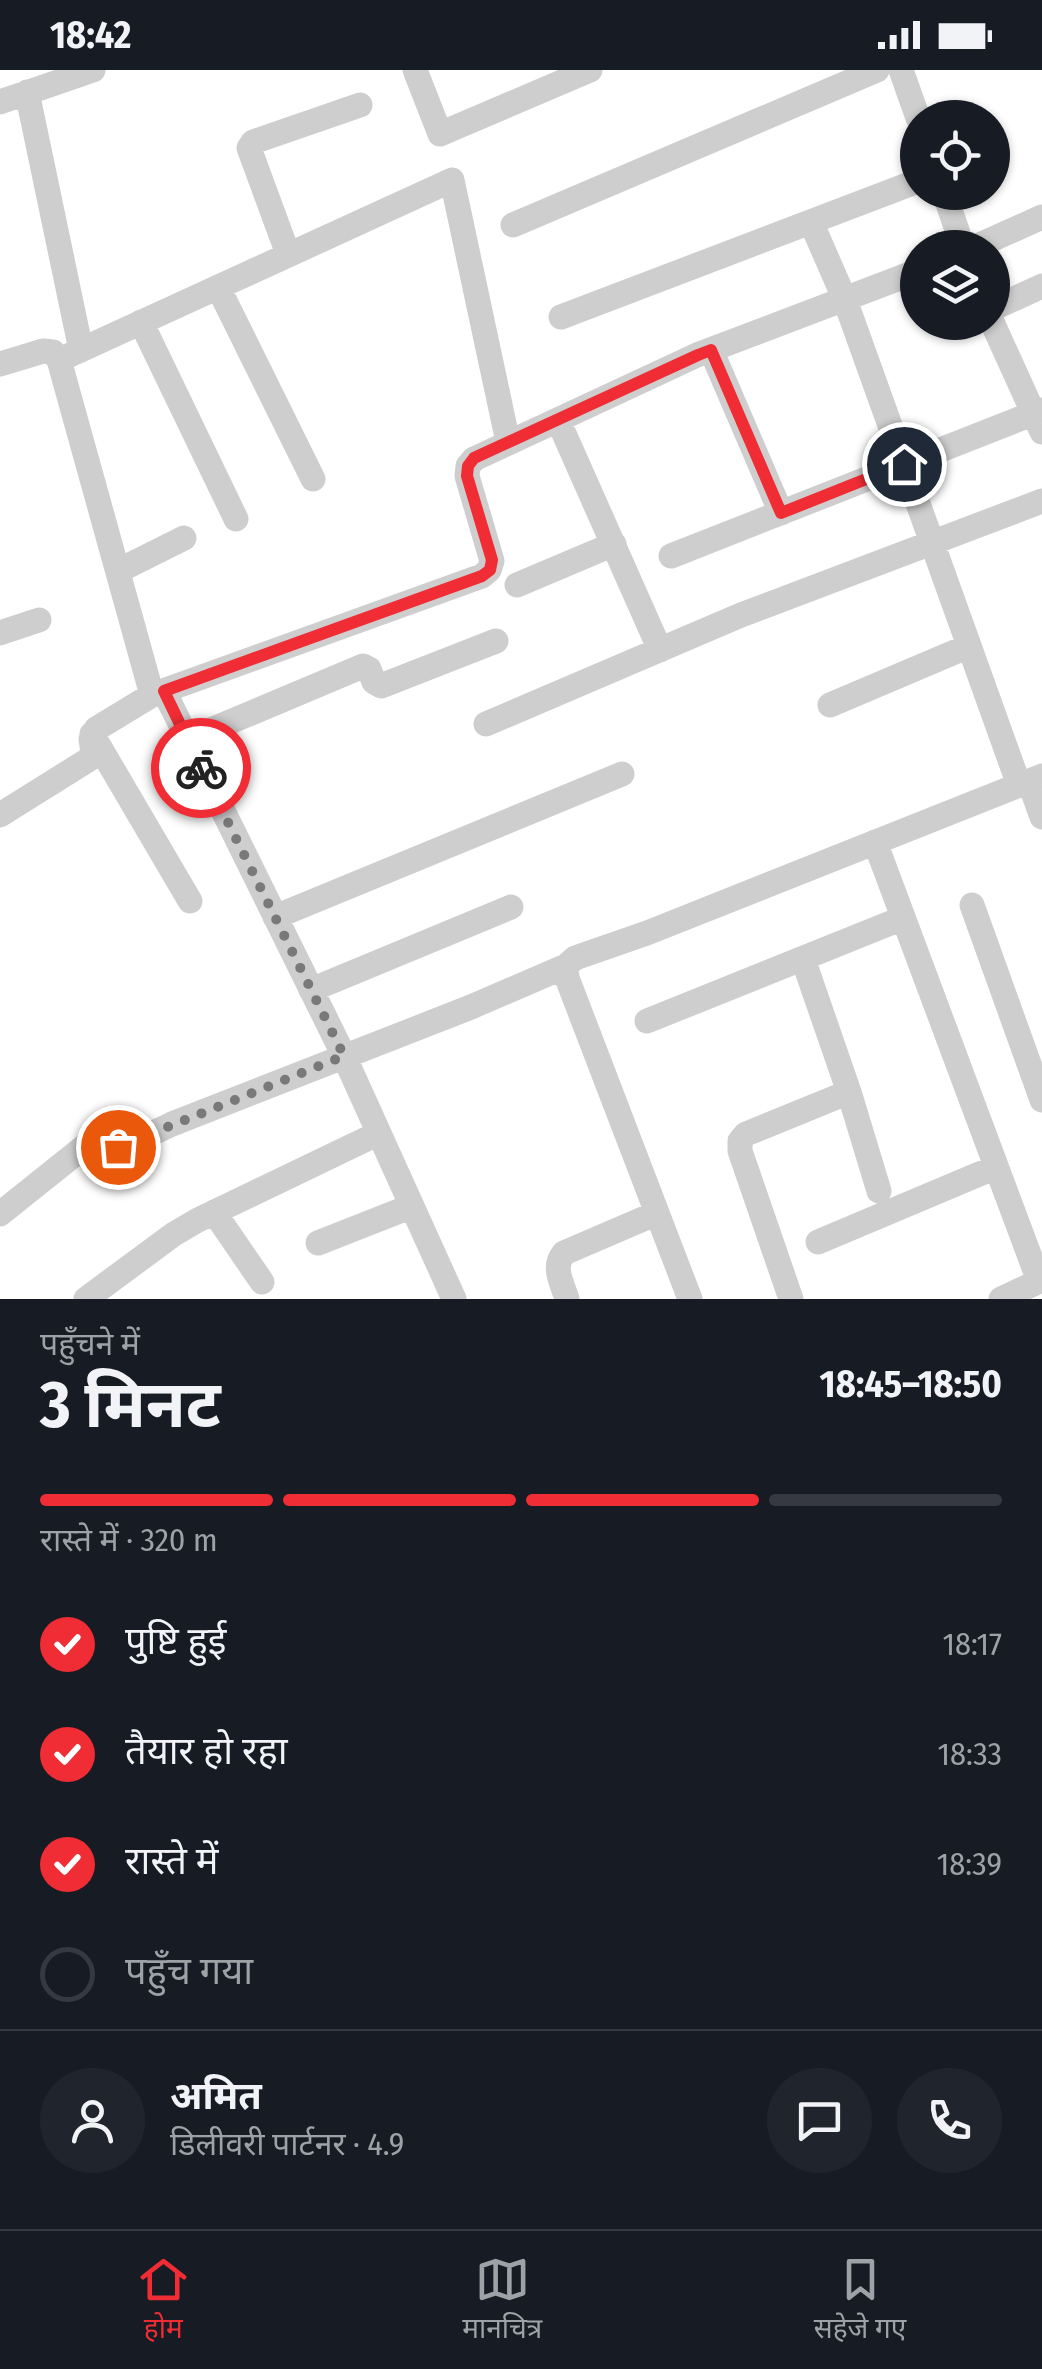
<!DOCTYPE html>
<html lang="hi">
<head>
<meta charset="utf-8">
<style>
	body { margin:0; font-family:"Fira Sans Condensed","Noto Sans Devanagari",sans-serif; background:#20242c; color:#f1f3f6; height:100vh; display:flex; flex-direction:column; font-size:38px; white-space:nowrap }
	* { box-sizing:border-box; margin:0 }
	p { font-size:32px; color:#9ea1a6 }
	.icon { flex:none; width:55px; height:55px; fill:none; stroke:currentColor; stroke-width:2; stroke-linecap:round; stroke-linejoin:round }
	.map { position:relative; height:1229px; overflow:hidden }
	.drawer { display:flex; flex-direction:column; background:#171b24; flex:1 }
	.drawer>* { flex:none }
	.controls { position:absolute; left:900px; top:30px; display:grid; gap:20px }
	.controls a { display:grid; place-items:center; width:110px; height:110px; border-radius:50%; background:#171b24; box-shadow:0 2px 8px #0004; font-size:50px }
	.pin { position:absolute; display:grid; place-items:center; width:85px; height:85px; color:#fff; margin:-42px; border:5px solid #fff; border-radius:50%; box-shadow:0 2px 10px #0007 }
	.courier { position:absolute; display:grid; place-items:center; width:100px; height:100px; margin:-50px; border:8px solid #f02c34; border-radius:50%; background:#fff; color:#222; box-shadow:0 2px 12px #0007 }
	.overview em { font-style:normal; font-weight:700 }
	.overview div { display:flex; flex-direction:column-reverse }
	.overview { display:flex; align-items:center; justify-content:space-between; height:170px; padding:0 40px }
	h1 { font-size:65px; font-weight:700; line-height:75px }
	.bar { display:grid; grid-template-columns:repeat(4,1fr); gap:15px 10px; align-content:center; height:120px; padding:0 40px }
	.bar i { height:12px; border-radius:8px; background:#363941 }
	.bar .on { background:#f02c34 }
	.bar p { grid-column:span 4 }
	.line { display:flex; align-items:center; gap:25px; padding:0 40px; border-top:2px solid #363941 }
	.line div { flex:1 }
	.round { display:grid; place-items:center; flex:none; width:105px; height:105px; border-radius:52px; background:#20242c }
	ol { padding:0 40px; list-style:none }
	li { display:flex; align-items:center; gap:30px; height:110px }
	li p { margin-inline-start:auto }
	li .icon { padding:10px; border-radius:50%; background:#f02c34; color:#fff; stroke-width:4 }
	li:last-child { color:#9ea1a6 }
	li i { width:55px; height:55px; border:5px solid #363941; border-radius:50% }
	.status { display:flex; justify-content:space-between; align-items:center; height:70px; padding:0 50px; background:#171b24; direction:ltr }
	.status svg { height:28px; fill:currentColor }
	.tab-bar { display:flex; justify-content:space-around; align-items:center; height:140px; border-top:2px solid #363941; background:#171b24; font-size:28px; color:#9ea1a6 }
	.tab-bar a { display:grid; justify-items:center; gap:5px }
	.tab-bar .on { color:#f02c34 }
	.map>svg:first-child { display:block }
</style>
</head>
<body>
<div class="status"><b>18:42</b><svg viewBox="0 0 49 12"><path d="M0 12V9h3v3zM5 12V6h3v6zM10 12V3h3v9zM15 12V0h3v12zM26 1h20v11H26zM47 4h2v5h-2z"/></svg></div>
<div class="map">
<svg width="1042" height="1229" viewBox="0 0 1042 1229">
	<rect width="100%" height="100%" fill="#fff"/>
	<g fill="none" stroke-linecap="round" stroke-linejoin="round">
		<path stroke="#cecece" stroke-width="25" d="M415,0L440,64L590,0
			M901,0L918,48
			M27,22L81,280
			M0,32L93,0
			M944,122L963,178
			M811,152L845,230L1019,715
			M513,155L877,0
			M973,178L1042,147
			M288,184L249,78L253,72L360,35
			M218,217L313,409
			M992,239L1042,216
			M561,247L918,111
			M141,252L236,449
			M992,252L1042,362
			M711,280L781,443
			M59,290L452,110L508,372
			M0,294L43,281L53,282L59,290L152,625
			M558,350L660,580
			M671,486L1042,340
			M118,501L184,468
			M517,515L614,474
			M0,563L39,550
			M164,621L344,986L454,1229
			M830,635L969,576
			M486,654L741,545L1042,431
			M92,664L190,831
			M187,670L363,596L369,599L374,612L381,616L496,571
			M1029,711L1042,747
			M0,745L88,690L93,683L91,669L96,659L152,625L482,506L489,500L492,491L467,406L468,396L474,389L697,285L918,201
			M875,772L1039,1211
			M972,835L1042,1030
			M275,847L622,704
			M803,889L849,1022L879,1121
			M566,896L567,908L690,1229
			M311,920L511,837
			M647,951L903,848
			M214,1142L262,1212
			M0,1144L100,1064L107,1066L118,1077L126,1076L172,1054L471,937L566,896L575,888L647,863L1042,706
			M818,1172L996,1097
			M318,1173L412,1136
			M86,1229L174,1164L198,1150L379,1063
			M567,1229C562,1213 552,1197 564,1183L657,1143
			M791,1229L740,1081V1071L746,1064L849,1022
			M1001,1229L1042,1210"/>
	</g>
	<g fill="none" stroke-linecap="round" stroke-linejoin="round">
		<path stroke="#797979" stroke-width="10" stroke-dasharray="0 18" d="M118,1077L344,986L201,698"/>
		<path stroke="#f02c34" stroke-width="12" d="M201,698L164,621L482,506L490,500L492,490L467,406L468,396L474,388L698,285L711,280L781,443L904,394"/>
	</g>
</svg>
<div class="controls">
<a><svg class="icon" aria-label="locate" viewBox="0 0 24 24"><circle cx="12" cy="12" r="6"/><path d="M12 2v4M12 18v4M2 12h4M18 12h4"/></svg></a>
<a><svg class="icon" aria-label="layers" viewBox="0 0 24 24"><path d="M12 4l9 5-9 5-9-5zM3 14l9 5 9-5"/></svg></a>
</div>
<div class="pin" style="left:118px;top:1077px;background:#ea580c"><svg class="icon" aria-label="bag" viewBox="0 0 24 24"><path d="M5 8h14l-1 12H6zM9 8a3 3 0 0 1 6 0"/></svg></div>
<div class="pin" style="left:904px;top:394px;background:#1f2937"><svg class="icon" aria-label="home" viewBox="0 0 24 24"><path d="M3 11l9-7 9 7M6 9v11h12V9"/></svg></div>
<div class="courier" style="left:201px;top:698px"><svg class="icon" aria-label="bike" viewBox="0 0 24 24"><circle cx="6" cy="16" r="4"/><circle cx="18" cy="16" r="4"/><path d="M6 16l4-8h5l3 8M10 8l3 8H6M13 5h3"/></svg></div>
</div>
<section class="drawer">
<div class="overview"><div><h1>3 मिनट</h1><p>पहुँचने में</p></div><em>18:45–18:50</em></div>
<div class="bar"><i class="on"></i><i class="on"></i><i class="on"></i><i></i><p>रास्ते में · 320 m</p></div>
<ol>
<li><svg class="icon" aria-label="check" viewBox="0 0 24 24"><path d="M5 12l5 5 9-10"/></svg>पुष्टि हुई<p>18:17</p></li>
<li><svg class="icon" aria-label="check" viewBox="0 0 24 24"><path d="M5 12l5 5 9-10"/></svg>तैयार हो रहा<p>18:33</p></li>
<li><svg class="icon" aria-label="check" viewBox="0 0 24 24"><path d="M5 12l5 5 9-10"/></svg>रास्ते में<p>18:39</p></li>
<li><i></i>पहुँच गया</li>
</ol>
<div class="line" style="height:180px"><a class="round"><svg class="icon" aria-label="person" viewBox="0 0 24 24"><circle cx="12" cy="8" r="4"/><path d="M4 21q1-7 8-7t8 7"/></svg></a><div><b>अमित</b><p>डिलीवरी पार्टनर · 4.9</p></div><a class="round"><svg class="icon" aria-label="chat" viewBox="0 0 24 24"><path d="M4 5h16v11H9l-5 4z"/></svg></a><a class="round"><svg class="icon" aria-label="phone" viewBox="0 0 24 24"><path d="M5 4h4l2 5-3 2q2 4 5 5l2-3 5 2v4C11 20 4 13 5 4z"/></svg></a></div>
</section>
<nav class="tab-bar">
<a class="on"><svg class="icon" aria-label="home" viewBox="0 0 24 24"><path d="M3 11l9-7 9 7M6 9v11h12V9"/></svg>होम</a>
<a><svg class="icon" aria-label="map" viewBox="0 0 24 24"><path d="M3 6l6-2 6 2 6-2v14l-6 2-6-2-6 2zM9 4v14M15 6v14"/></svg>मानचित्र</a>
<a><svg class="icon" aria-label="saved" viewBox="0 0 24 24"><path d="M7 4h10v16l-5-4-5 4z"/></svg>सहेजे गए</a>
</nav>
</body>
</html>
